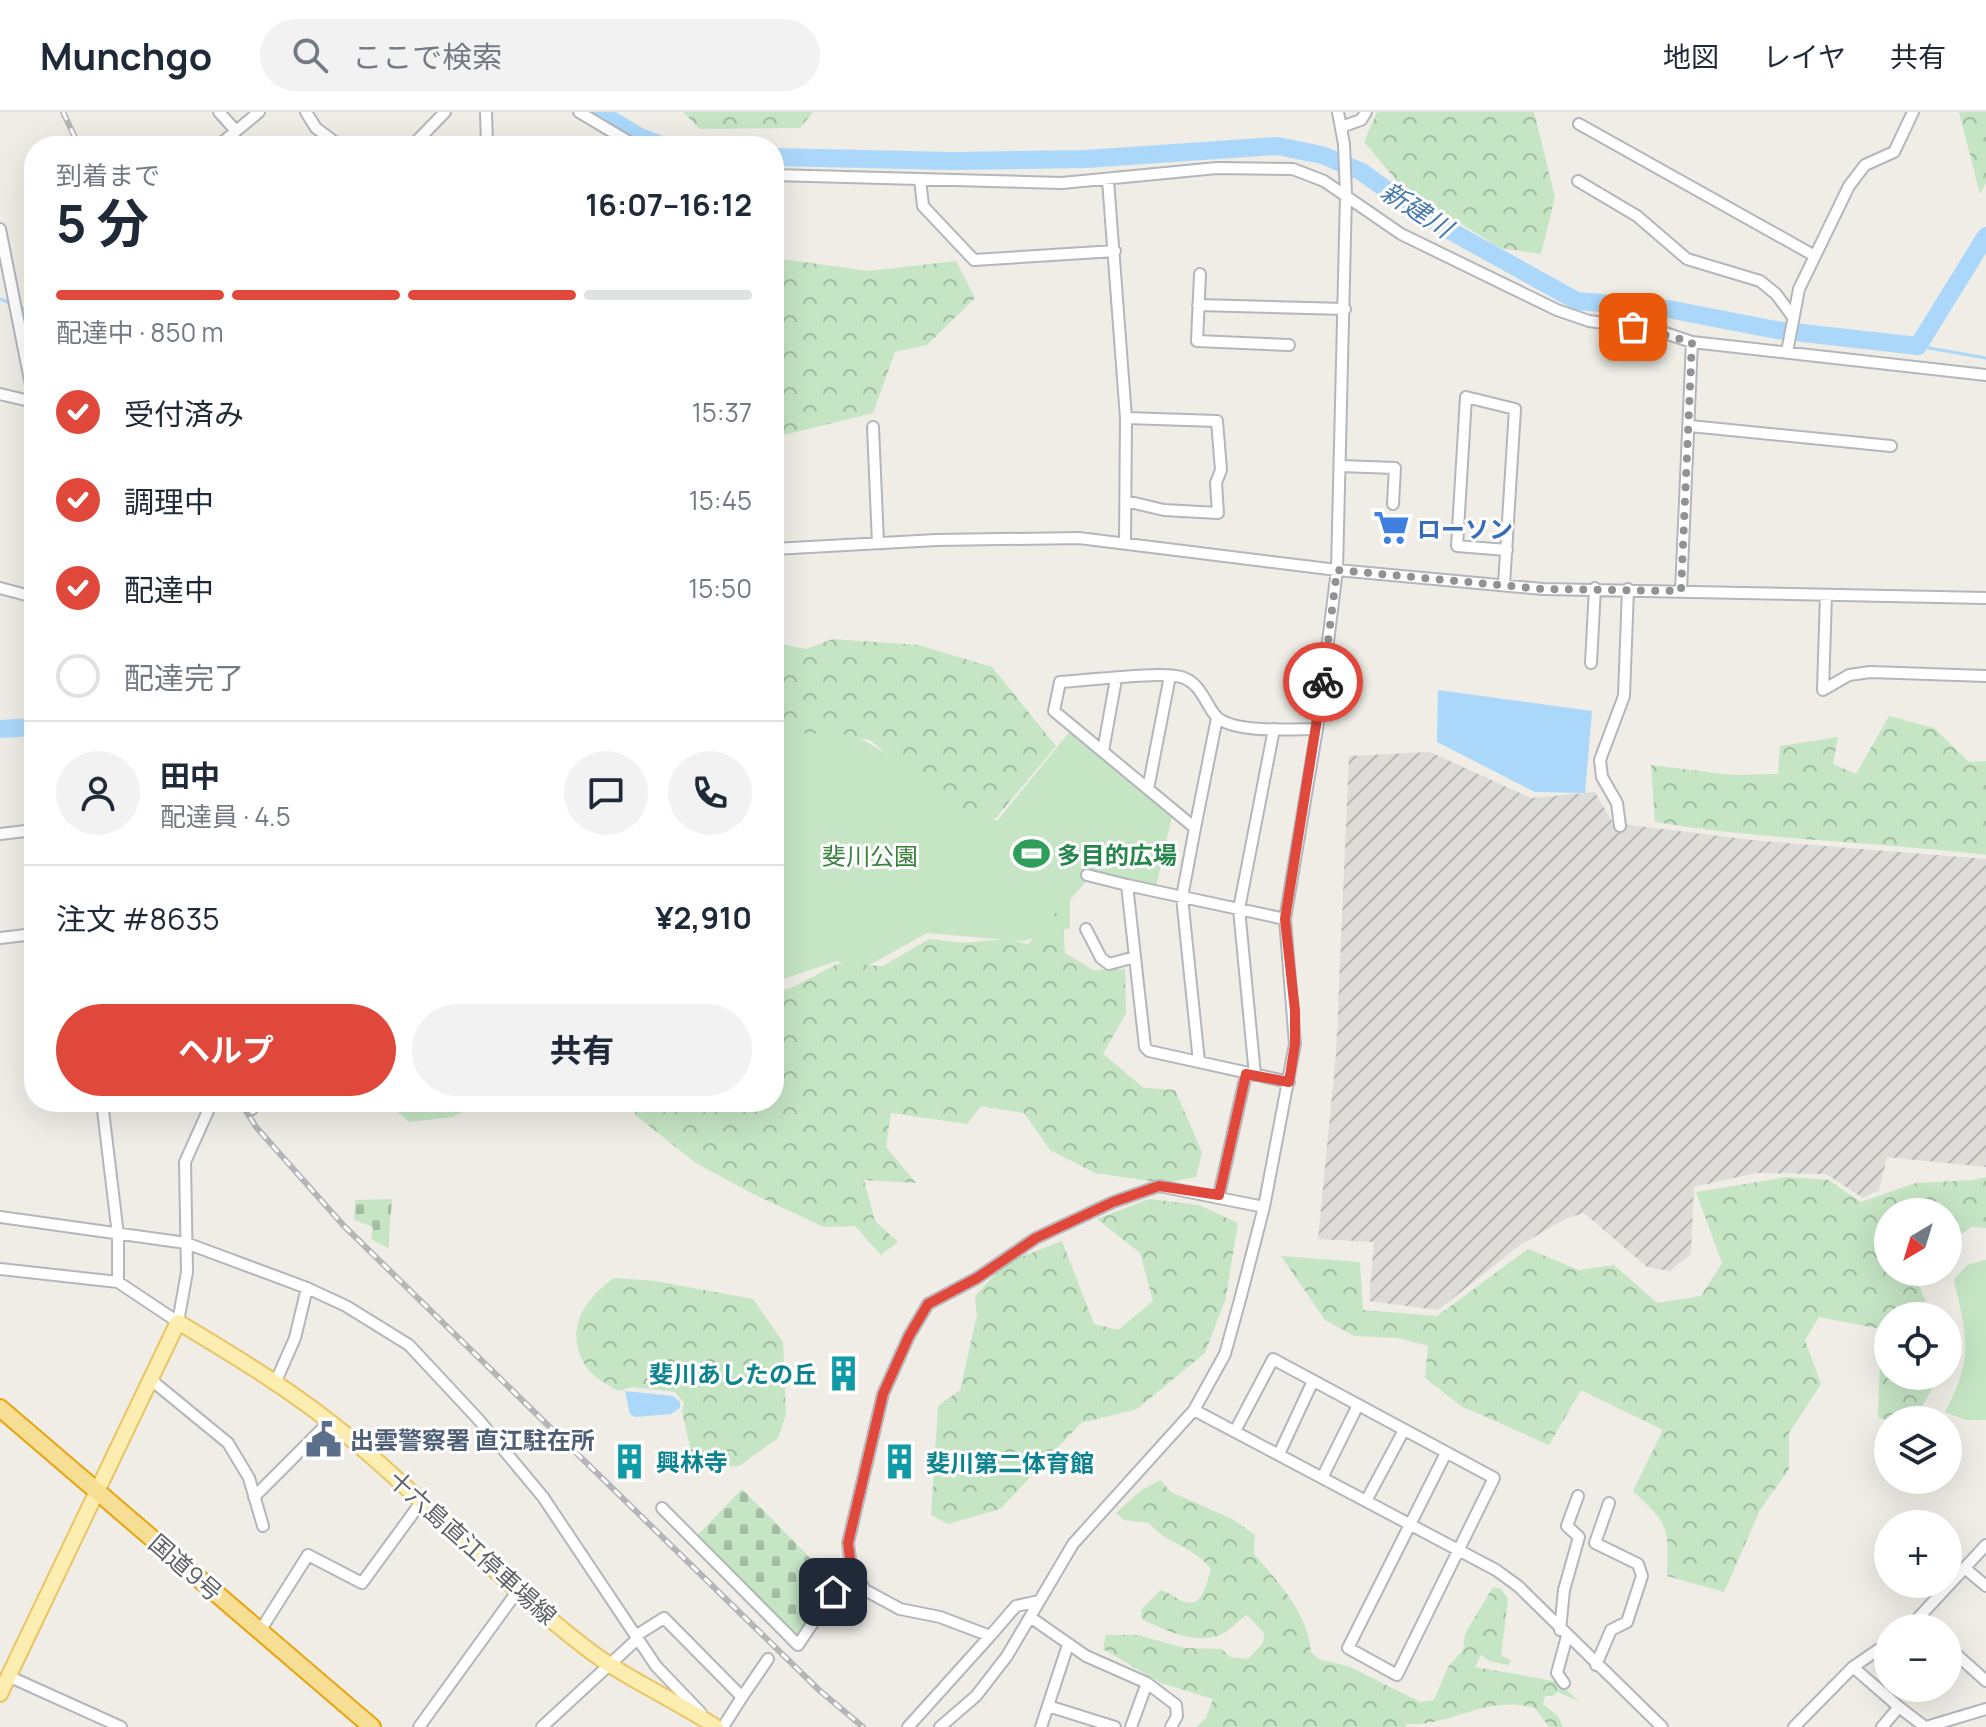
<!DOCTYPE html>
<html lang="ja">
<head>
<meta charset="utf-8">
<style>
	body { margin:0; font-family:Manrope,"Noto Sans JP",sans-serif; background:#f2f2f3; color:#1f2937; height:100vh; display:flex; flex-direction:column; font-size:30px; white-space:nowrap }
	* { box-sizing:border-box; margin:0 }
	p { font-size:26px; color:#747a83 }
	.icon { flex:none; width:44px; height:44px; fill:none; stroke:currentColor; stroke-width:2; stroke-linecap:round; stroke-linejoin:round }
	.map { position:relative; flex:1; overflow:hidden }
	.drawer { position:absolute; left:24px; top:24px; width:760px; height:976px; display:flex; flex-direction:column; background:#fff; border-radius:32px; box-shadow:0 8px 32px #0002 }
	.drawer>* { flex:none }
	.needle { width:52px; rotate:218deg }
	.tools { position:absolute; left:1874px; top:1086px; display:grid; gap:16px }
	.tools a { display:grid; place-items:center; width:88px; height:88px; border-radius:50%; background:#fff; box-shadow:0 8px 32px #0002; font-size:40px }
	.pin { position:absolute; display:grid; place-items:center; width:68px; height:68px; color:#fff; margin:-34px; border-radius:16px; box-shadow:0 4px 12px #0006 }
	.courier { position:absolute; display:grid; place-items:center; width:80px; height:80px; margin:-40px; border:6px solid #e0483c; border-radius:50%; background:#fff; color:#222; box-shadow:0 2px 10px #0007 }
	.headline em { font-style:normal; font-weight:700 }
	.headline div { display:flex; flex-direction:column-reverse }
	.headline { display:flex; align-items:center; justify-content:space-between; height:136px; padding:0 32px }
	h1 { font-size:52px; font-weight:700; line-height:60px }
	.bar { display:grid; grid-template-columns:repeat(4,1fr); gap:12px 8px; align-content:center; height:96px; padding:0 32px }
	.bar i { height:10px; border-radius:6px; background:#e0e1e3 }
	.bar .selected { background:#e0483c }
	.bar p { grid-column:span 4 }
	.line { display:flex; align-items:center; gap:20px; padding:0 32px; border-top:2px solid #e0e1e3 }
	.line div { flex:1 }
	.round { display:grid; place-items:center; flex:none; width:84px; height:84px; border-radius:42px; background:#f2f2f3 }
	ol { padding:0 32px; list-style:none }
	li { display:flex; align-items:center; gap:24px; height:88px }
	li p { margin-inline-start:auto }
	li .icon { padding:8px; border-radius:50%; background:#e0483c; color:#fff; stroke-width:4 }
	li:last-child { color:#747a83 }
	li i { width:44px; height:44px; border:4px solid #e0e1e3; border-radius:50% }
	.action { display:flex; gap:16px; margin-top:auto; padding:16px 32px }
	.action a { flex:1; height:92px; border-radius:48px; background:#e0483c; color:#fff; font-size:32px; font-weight:700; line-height:92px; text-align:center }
	.action a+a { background:#f2f2f3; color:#1f2937 }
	header { display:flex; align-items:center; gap:48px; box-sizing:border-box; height:112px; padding:0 40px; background:#fff; border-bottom:2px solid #e0e1e3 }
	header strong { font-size:38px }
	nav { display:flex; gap:44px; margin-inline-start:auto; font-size:28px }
	.search { width:560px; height:72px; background:#f2f2f3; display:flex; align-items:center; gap:20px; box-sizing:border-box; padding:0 28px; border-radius:44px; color:#747a83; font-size:30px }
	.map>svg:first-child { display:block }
</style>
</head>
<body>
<header>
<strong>Munchgo</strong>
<div class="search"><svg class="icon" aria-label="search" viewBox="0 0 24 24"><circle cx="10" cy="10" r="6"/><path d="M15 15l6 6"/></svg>ここで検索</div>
<nav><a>地図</a><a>レイヤ</a><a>共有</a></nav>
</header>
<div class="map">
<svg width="1986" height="1615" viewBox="0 0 1986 1615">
	<defs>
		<pattern id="industrial-furrows" width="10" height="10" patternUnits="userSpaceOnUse" patternTransform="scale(2)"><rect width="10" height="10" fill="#dedcd8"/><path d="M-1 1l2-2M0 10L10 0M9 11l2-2" fill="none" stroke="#b7b6b3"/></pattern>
		<pattern id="forest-crowns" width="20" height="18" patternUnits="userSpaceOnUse" patternTransform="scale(2)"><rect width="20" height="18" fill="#c5e5c4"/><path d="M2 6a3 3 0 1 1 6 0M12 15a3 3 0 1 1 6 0" fill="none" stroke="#a3bda3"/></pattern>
		<pattern id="cemetery-stones" width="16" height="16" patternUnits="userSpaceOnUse" patternTransform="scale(2)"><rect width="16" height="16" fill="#c5e5c4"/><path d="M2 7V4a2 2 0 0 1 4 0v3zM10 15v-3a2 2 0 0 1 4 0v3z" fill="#a3bda3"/></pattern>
	</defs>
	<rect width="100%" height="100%" fill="#efede6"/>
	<path fill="url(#industrial-furrows)" d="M1430,640L1531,686L1595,680L1613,711L1761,729L1986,747V1055L1887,1045L1879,1078L1863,1086L1826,1062L1756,1061L1694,1075L1691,1142L1670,1159L1647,1155L1584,1101L1565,1107L1520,1133L1438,1198L1369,1189L1374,1130L1318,1127L1336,942L1349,644Z"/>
	<path fill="#c5e5c4" d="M774,550L781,578L997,709L1071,618L1172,704L1156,775L1094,760L1070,788V816L1022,829L927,821L855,861L837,849L774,870Z
		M387,990H481L453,1005L409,1010Z
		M1986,1148V1308H1966L1945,1300C1974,1246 1967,1226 1954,1168L1967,1153Z"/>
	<path fill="url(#forest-crowns)" d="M683,0H813L800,16L700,17Z
		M1377,0H1534L1555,85L1541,142L1500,136L1401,74L1364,30Z
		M1959,0H1986V71L1980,82Z
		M774,146L869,159L956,149L975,186L927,233L895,240L873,301L776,325Z
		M833,527L918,533L992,555L1056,634L996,706L960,703L870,628L830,620L808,623L774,599V535L780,532L806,537Z
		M1889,604L1934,616L1969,650L1986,649V743C1876,730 1765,728 1655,710L1651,653L1731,663L1778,662L1780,634L1838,625L1833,652L1856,662Z
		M1062,793L1065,841L1093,858L1125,857L1126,901L1103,942L1144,976L1175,978L1202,1040L1196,1065L1165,1071L1095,1061L1050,1038L1024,1001L981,994L967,1012L891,1001L886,1035L916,1071L864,1068L875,1109L898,1130L881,1143L855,1114L824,1115L753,1082L696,1051L635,1003L637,990H774V879L791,876L837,852L883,854L929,827L965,831L1005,827L1028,832Z
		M1787,1065L1828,1068L1861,1090L1916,1071L1975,1068L1986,1065V1116L1971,1115L1948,1133V1100H1888V1160H1913L1932,1204H1888V1264H1935C1929,1294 1908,1318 1878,1305L1881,1217L1819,1205L1805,1228L1821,1272L1789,1321V1357L1760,1398L1724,1480L1667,1464C1669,1415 1669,1413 1633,1379L1663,1318L1581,1278L1549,1333L1461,1294L1425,1266L1428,1234L1399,1226L1354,1224L1325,1208L1281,1144L1360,1150L1363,1198L1437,1204L1528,1137L1579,1158L1614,1153L1657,1191L1701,1184L1722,1151L1696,1080Z
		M1149,1087L1199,1093L1238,1111L1226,1185L1205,1241L1137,1297L1081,1311L1000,1397L948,1412L931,1403L938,1294L960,1278L977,1203L975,1184L1006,1151L1062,1129L1094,1212L1118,1218L1153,1189L1140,1141L1097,1107Z
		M614,1166L655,1169L753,1187L783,1230L786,1303L778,1326L739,1354H708L692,1343L682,1300L684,1291L675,1280L633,1275L618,1279C609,1273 593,1265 587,1256C563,1219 583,1189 614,1166Z
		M1160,1368L1171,1380L1232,1407L1255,1423L1254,1442C1278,1470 1308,1501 1311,1540L1320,1548L1348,1554L1420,1590L1434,1588L1448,1555L1463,1538L1465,1522L1493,1475L1501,1477L1508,1487L1501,1544L1511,1548L1508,1553L1489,1549L1481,1543L1475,1555L1559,1570L1578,1589L1558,1580L1553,1584H1545L1543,1592L1558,1604L1563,1615H1549L1535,1596C1484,1582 1453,1615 1406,1612V1615H1196L1206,1606L1213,1587L1161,1571L1103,1537L1106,1523H1138L1184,1536L1222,1537L1230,1545L1248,1547L1263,1531L1264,1521L1247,1503C1238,1508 1231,1518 1222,1522C1199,1534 1163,1518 1142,1507L1141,1498L1161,1478C1170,1481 1177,1488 1185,1490C1203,1496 1207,1469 1211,1457C1195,1435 1166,1432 1149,1411L1124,1408L1116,1401L1140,1379Z"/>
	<path fill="url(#cemetery-stones)" d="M392,1087L388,1136L371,1127L373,1115L354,1108L355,1088Z
		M742,1377L834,1470L800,1522L793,1523L696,1425Z"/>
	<path fill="#abd8fa" d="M1438,578L1592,599L1585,681L1535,680L1437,630Z
		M625,1279L673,1284L680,1290V1296L671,1302L635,1305L630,1302Z"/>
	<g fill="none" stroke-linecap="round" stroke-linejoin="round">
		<path stroke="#abd8fa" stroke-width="3" d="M0,187L12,192
			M19,195L34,201
			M1918,234L1986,246"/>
		<path stroke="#abd8fa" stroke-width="18" d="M598,0L640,25L664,34
			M774,45L954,49L1086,47L1277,34L1322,43L1362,60L1418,101L1577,189L1663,196L1776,218L1918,234L1986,124
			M0,617L34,615"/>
		<defs>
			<path id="minor" d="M219,0L236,19
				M306,0L316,16L340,34
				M486,0L487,34
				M579,0L636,34
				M1579,12L1815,144
				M1341,15L1361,8L1366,0
				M218,34L259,0
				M412,34L445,0
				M774,63L1062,71L1217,56L1293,57L1324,69L1401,122L1557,198L1589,209L1656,218L1692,230L1986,263
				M920,67L923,94L974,148L1115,139
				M1108,68L1126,306L1125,431
				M1578,69L1637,104L1687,147L1760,169L1776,182L1793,205
				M0,117L34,288
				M1200,162L1197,229L1289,233
				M1198,193L1345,197
				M1787,240L1799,177L1849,74L1865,53L1894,40L1913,0
				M0,282L34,290
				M1690,314L1891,334
				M873,315L878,431
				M1340,354L1395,356L1393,392
				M1126,389L1164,398L1218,401L1216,371L1221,358L1217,309L1126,306
				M774,437L936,428L1079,426L1337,458L1543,477L1986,486
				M1504,473L1515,297L1466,285L1457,434L1507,438
				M0,476L34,485
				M1681,479L1692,230
				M1826,483L1823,578L1849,563L1870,560L1986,564
				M1591,551L1595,476
				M1103,639L1116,567
				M1148,677L1170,564
				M1620,714L1617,691L1602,665L1600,648L1624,584L1628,477
				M1195,716L1217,606
				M0,722L34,718
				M1087,763L1127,773
				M1285,807L1127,773L1145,935L1149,939L1289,970
				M1086,817L1101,846L1109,852L1135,845
				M0,826L34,822
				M1199,950L1182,785L1195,716L1054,599L1060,570C1085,569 1164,558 1184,566C1200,572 1205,590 1215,603C1230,622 1293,617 1317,617
				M1255,963L1239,797L1274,617
				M102,990L118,1123V1170
				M249,990L252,997
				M1219,1083L1246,962
				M0,1105L186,1131L307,1176L346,1194L409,1233L478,1307L543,1385L656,1554L701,1601
				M0,1157L118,1170L178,1210L187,1160L185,1050L212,990
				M150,1267L228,1331L249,1366L263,1414
				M276,1269L295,1226L307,1176
				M1194,1298L1496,1458L1518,1474L1662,1615
				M1235,1319L1273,1247L1494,1366L1397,1563L1348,1536L1446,1341
				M1279,1342L1313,1269
				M1322,1366L1358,1293
				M254,1385L329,1310
				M1366,1389L1404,1318
				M662,1396L798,1533L851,1454
				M1967,1458L1986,1474
				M1039,1489L1016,1494L990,1524L940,1505L900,1497L865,1478L851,1454L848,1431L883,1282L909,1224L928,1192L977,1166L1036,1126L1113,1090L1159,1074L1264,1095
				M1030,1505L1086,1544L1147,1571L1131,1615
				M1909,1516L1986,1433
				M1560,1518L1564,1478L1579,1425L1567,1414L1578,1384
				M260,1519L308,1443L362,1471L422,1389
				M1948,1535L1986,1569
				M1596,1553L1611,1518L1627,1510L1642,1464L1638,1452L1595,1431L1609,1391
				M1853,1555L1899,1595
				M8,1564L121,1615
				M1147,1571L1176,1593L1177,1604L1171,1615
				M1564,1571L1557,1561L1567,1524
				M742,1585L768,1547
				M1048,1594L1115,1615
				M419,1615L519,1477
				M542,1615L634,1530L637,1523L664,1506L742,1585L723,1615
				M908,1615L990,1524
				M940,1615L976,1584L1007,1544L1073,1432L1194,1298L1225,1242L1241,1184L1264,1095L1295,932L1285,807L1317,617L1337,458L1346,83L1344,32L1338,0
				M1041,1615L1068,1533
				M1794,1615L1853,1555L1888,1531
				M1882,1615L1899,1595L1925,1615
				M1926,1615L1986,1597"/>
			<path id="major" d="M0,1582L178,1210C238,1246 296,1281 350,1326C431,1393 502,1472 586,1536C626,1567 674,1587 716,1615"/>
			<path id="highway" d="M0,1296L372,1615"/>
		</defs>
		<use href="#minor" stroke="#b3b6ba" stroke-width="14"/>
		<use href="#major" stroke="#eac465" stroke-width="18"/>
		<use href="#highway" stroke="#e8a30d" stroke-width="20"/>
		<use href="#minor" stroke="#fff" stroke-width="10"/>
		<use href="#major" stroke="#fbeeb0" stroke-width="14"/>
		<use href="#highway" stroke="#f7de95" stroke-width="16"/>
		<defs>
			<path id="rail" d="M63,0L79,34
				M240,990L256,1015L344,1114L819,1578L863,1615"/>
		</defs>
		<use href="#rail" stroke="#b4b5b6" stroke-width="6"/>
		<use href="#rail" stroke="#fff" stroke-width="3" stroke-dasharray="9" stroke-linecap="butt"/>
	</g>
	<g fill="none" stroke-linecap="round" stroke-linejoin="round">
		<path stroke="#919293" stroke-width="8" stroke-dasharray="0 14.4" d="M1323,570L1337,458L1543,477L1681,479L1692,230L1633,215"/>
		<path stroke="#e0483c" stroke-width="10" d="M833,1480L851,1454L848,1431L883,1282L909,1224L928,1192L977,1166L1036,1126L1113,1090L1159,1074L1219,1083L1246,962L1289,970L1295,932V899L1285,807L1323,570"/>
	</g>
	<defs>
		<symbol id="supermarket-bare" viewBox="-9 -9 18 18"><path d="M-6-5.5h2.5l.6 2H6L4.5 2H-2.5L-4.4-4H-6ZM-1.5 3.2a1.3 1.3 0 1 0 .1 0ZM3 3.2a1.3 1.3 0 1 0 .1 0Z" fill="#3f7fe0" stroke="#fff" stroke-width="2.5" paint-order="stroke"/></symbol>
		<symbol id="stadium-bare" viewBox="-9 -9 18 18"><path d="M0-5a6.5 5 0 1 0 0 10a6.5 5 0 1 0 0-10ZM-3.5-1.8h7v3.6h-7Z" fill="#2e9e5b" stroke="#fff" stroke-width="2.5" paint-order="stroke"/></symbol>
		<symbol id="building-bare" viewBox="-9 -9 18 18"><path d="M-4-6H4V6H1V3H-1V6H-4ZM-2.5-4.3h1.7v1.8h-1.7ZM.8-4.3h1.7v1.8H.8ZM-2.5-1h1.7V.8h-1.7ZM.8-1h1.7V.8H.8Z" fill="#0f9aa8" stroke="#fff" stroke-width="2.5" paint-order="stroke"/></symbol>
		<symbol id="civic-bare" viewBox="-9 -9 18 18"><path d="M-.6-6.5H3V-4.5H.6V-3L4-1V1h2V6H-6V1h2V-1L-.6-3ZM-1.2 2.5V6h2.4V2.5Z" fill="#5c6f8a" stroke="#fff" stroke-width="2.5" paint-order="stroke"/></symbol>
	</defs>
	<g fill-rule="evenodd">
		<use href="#supermarket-bare" x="1366" y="390" width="51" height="51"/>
		<use href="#stadium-bare" x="1006" y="716" width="51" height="51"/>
		<use href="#building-bare" x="818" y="1236" width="51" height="51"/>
		<use href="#civic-bare" x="298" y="1302" width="51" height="51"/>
		<use href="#building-bare" x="604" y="1324" width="51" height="51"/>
		<use href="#building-bare" x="874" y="1324" width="51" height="51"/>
	</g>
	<g text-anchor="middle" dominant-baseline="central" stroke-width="6" stroke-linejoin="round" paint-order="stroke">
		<g font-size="24" font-weight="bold" fill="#366cbe" stroke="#fff" text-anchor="start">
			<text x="1417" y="416">ローソン</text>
		</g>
		<g font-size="24" font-weight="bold" fill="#27864d" stroke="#fff" text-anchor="start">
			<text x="1057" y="742">多目的広場</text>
		</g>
		<g font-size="24" fill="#39813d" stroke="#fff">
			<text x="870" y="743">斐川公園</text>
		</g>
		<g font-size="24" font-weight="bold" fill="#0d838f" stroke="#fff" text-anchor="start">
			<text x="817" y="1261" text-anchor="end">斐川あしたの丘</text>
			<text x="656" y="1349">興林寺</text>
			<text x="926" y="1350">斐川第二体育館</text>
		</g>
		<g font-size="24" font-weight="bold" fill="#4e5e75" stroke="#fff" text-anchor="start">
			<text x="350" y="1327">出雲警察署 直江駐在所</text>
		</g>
		<g font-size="24" fill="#5e6166" stroke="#fff">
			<text transform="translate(473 1435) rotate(42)">十六島直江停車場線</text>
			<text transform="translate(186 1455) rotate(41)">国道9号</text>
		</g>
		<g font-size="26" font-style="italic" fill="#4879ad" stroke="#fff">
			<text transform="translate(1417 97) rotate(33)">新建川</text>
		</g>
	</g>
</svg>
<div class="tools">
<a><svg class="needle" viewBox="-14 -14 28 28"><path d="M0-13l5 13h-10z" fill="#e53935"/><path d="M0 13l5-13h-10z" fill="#747a83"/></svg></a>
<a><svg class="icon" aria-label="locate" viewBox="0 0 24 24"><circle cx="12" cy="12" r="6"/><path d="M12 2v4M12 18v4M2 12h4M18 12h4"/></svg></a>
<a><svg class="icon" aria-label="layers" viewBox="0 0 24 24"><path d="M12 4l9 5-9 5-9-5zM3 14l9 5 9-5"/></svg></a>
<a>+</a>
<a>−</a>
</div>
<div class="pin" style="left:1633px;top:215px;background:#ea580c"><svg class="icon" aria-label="bag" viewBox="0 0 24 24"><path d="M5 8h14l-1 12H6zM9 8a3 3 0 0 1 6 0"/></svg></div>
<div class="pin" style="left:833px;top:1480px;background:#1f2937"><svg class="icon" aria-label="home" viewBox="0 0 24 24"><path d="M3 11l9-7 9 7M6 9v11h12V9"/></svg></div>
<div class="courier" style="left:1323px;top:570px"><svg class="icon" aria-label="bike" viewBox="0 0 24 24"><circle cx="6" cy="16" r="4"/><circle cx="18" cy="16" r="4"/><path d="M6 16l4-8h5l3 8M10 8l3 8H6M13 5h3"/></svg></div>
<section class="drawer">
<div class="headline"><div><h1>5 分</h1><p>到着まで</p></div><em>16:07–16:12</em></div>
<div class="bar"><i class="selected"></i><i class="selected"></i><i class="selected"></i><i></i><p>配達中 · 850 m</p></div>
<ol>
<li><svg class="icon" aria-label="check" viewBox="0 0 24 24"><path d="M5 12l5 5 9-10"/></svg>受付済み<p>15:37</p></li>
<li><svg class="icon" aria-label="check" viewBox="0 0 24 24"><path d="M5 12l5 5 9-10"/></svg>調理中<p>15:45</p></li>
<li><svg class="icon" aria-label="check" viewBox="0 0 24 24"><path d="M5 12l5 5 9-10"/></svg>配達中<p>15:50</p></li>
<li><i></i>配達完了</li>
</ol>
<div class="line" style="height:144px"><a class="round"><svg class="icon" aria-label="person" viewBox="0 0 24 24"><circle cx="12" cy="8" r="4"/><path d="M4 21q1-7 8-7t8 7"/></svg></a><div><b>田中</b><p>配達員 · 4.5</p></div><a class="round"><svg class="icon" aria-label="chat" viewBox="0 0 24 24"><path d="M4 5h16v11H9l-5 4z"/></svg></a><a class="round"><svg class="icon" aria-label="phone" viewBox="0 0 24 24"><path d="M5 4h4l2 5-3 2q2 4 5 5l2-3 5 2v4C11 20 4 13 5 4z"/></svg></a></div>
<div class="line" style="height:104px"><div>注文 #8635</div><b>¥2,910</b></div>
<div class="action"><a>ヘルプ</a><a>共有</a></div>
</section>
</div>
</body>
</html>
